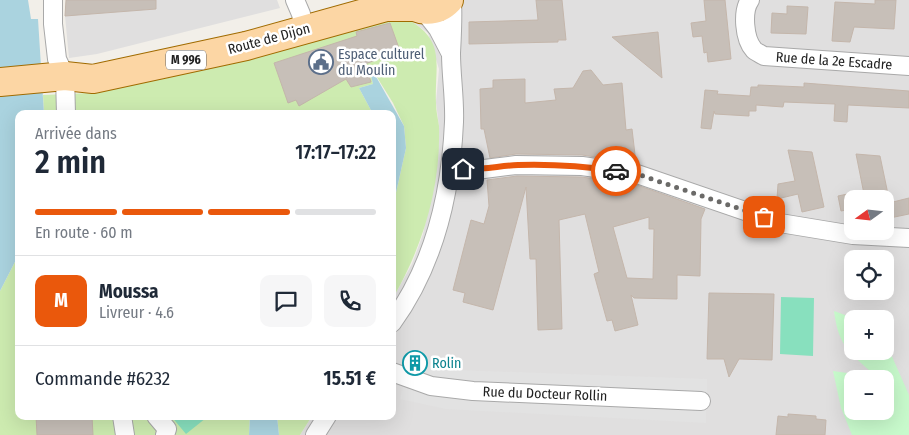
<!DOCTYPE html>
<html lang="fr">
<head>
<meta charset="utf-8">
<style>
	body { margin:0; font-family:"Fira Sans Condensed",sans-serif; background:#f6f6f7; color:#1f2937; height:100vh; display:flex; flex-direction:column; font-size:19px; white-space:nowrap }
	* { box-sizing:border-box; margin:0 }
	p { font-size:16px; color:#747a83 }
	.icon { flex:none; width:28px; height:28px; fill:none; stroke:currentColor; stroke-width:2; stroke-linecap:round; stroke-linejoin:round }
	.map { position:relative; flex:1; overflow:hidden }
	.drawer { position:absolute; left:15px; top:110px; width:381px; height:310px; display:flex; flex-direction:column; background:#fff; border-radius:10px; box-shadow:0 5px 20px #0002 }
	.drawer>* { flex:none }
	.needle { width:32px; rotate:255deg }
	.buttons { position:absolute; left:844px; top:190px; display:grid; gap:10px }
	.buttons a { display:grid; place-items:center; width:50px; height:50px; border-radius:10px; background:#fff; box-shadow:0 5px 20px #0002; font-size:25px }
	.pin { position:absolute; display:grid; place-items:center; width:42px; height:42px; color:#fff; margin:-21px; border-radius:10px; box-shadow:0 2px 8px #0006 }
	.courier { position:absolute; display:grid; place-items:center; width:50px; height:50px; margin:-25px; border:4px solid #ea580c; border-radius:50%; background:#fff; color:#222; box-shadow:0 1px 6px #0007 }
	.headline em { font-style:normal; font-weight:600 }
	.headline div { display:flex; flex-direction:column-reverse }
	.headline { display:flex; align-items:center; justify-content:space-between; height:85px; padding:0 20px }
	h1 { font-size:32px; font-weight:600; line-height:38px }
	.bar { display:grid; grid-template-columns:repeat(4,1fr); gap:8px 5px; align-content:center; height:60px; padding:0 20px }
	.bar i { height:6px; border-radius:4px; background:#e0e1e3 }
	.bar .active { background:#ea580c }
	.bar p { grid-column:span 4 }
	.line { display:flex; align-items:center; gap:12px; padding:0 20px; border-top:1px solid #e0e1e3 }
	.line div { flex:1 }
	.round { display:grid; place-items:center; flex:none; width:52px; height:52px; border-radius:10px; background:#f6f6f7 }
	.map>svg:first-child { display:block }
</style>
</head>
<body>
<div class="map">
<svg width="909" height="435" viewBox="0 0 909 435">
	<rect width="100%" height="100%" fill="#f2efe9"/>
	<path fill="#e0dfdf" fill-rule="evenodd" d="M66,0H277L280,8L97,54L69,58L65,16Z
		M356,0H909V435H300L312,416H392L393,298L412,264L423,234L436,170L439,127L436,102L439,69L428,33L413,22H361ZM852,199H885V231H852ZM852,259H885V291H852ZM852,319H885V351H852ZM852,379H885V411H852Z"/>
	<path fill="#cdebb0" d="M405,18C448,40 434,65 436,103C436,111 438,119 439,126C441,187 423,246 393,298V206L406,148L404,126L393,103L370,66L369,67L373,84L359,88L373,114H44L43,95L91,93L334,25Z
		M19,254V416H250L249,435H0V291Z
		M277,416H312L300,435H279Z"/>
	<path fill="#c8facc" fill-rule="evenodd" d="M834,311L856,319H852V351H885V346L890,352L909,395V435H852L841,408L833,371L869,376V370C846,350 838,342 834,311ZM852,379H885V411H852Z"/>
	<path fill="#88e0be" d="M781,297L814,298L813,356L780,354Z
		M171,416H204L206,418L186,434Z"/>
	<path fill="#e2e2e2" d="M423,362L456,370L707,379V394L452,382L421,375Z
		M403,387L448,397L706,410V423L446,409L400,399Z"/>
	<path fill="#aad3df" d="M0,0H28L31,19H38L44,114H19V254L0,291Z
		M370,66L404,126L406,148L393,206L392,114H373L359,88L373,84L369,67Z
		M250,416H277L279,435H249Z"/>
	<path fill="#c7bfb8" stroke="#c4b6ab" fill-rule="evenodd" d="M66,0H156V9L65,16Z
		M536,0H562L566,40H558V42L469,44V22L538,20Z
		M704,0H725L731,59L708,62L707,52L704,53L702,36L693,37L691,23L706,21Z
		M875,0H896L894,29L854,27L850,42L832,41L835,2L875,4Z
		M787,6L808,7L806,34L771,33L772,13L787,14Z
		M390,23L400,51L365,64L371,82L351,87L346,79L299,106L296,100L288,103L274,63L357,36L356,32Z
		M658,32L662,78L612,37Z
		M591,70L603,85L622,83L626,130L632,129L636,163L582,155L516,154L490,158L484,129H481L480,89L493,88V80L525,79V103L556,100L554,89L573,88L583,71Z
		M804,83L909,91V108L848,105L847,122L834,121L835,104L784,102L783,107L756,105V111H749V116L715,114L714,111L711,129L701,128L705,90L718,91L717,94L750,96L751,87H758V85L804,87Z
		M788,150L812,152L824,207L802,212L798,194L777,199L778,184L795,181Z
		M856,154L880,156L889,199H865Z
		M517,176L581,177L634,184L705,209L701,219L700,276L677,275V299L634,298L631,295L638,325L615,331L612,320L607,321L594,274L599,272L585,214L559,220L562,329L538,330L536,259H530L526,187L493,310L463,302L465,293L453,290L471,220L484,224L489,206L487,180ZM649,217V229H654L653,279L627,278L613,227Z
		M852,193V209L841,211L838,196Z
		M909,198V214L885,219V204Z
		M709,293L774,294L772,360L739,359L729,377L724,359H707Z
		M788,414L816,416V419L826,420L825,435H776L778,416L788,417Z
		M36,416H92L93,435H37Z"/>
	<g fill="none" stroke-linecap="round" stroke-linejoin="round">
		<defs>
			<path id="minor" d="M53,0V24L57,59L65,76L66,114
				M295,0L301,14L304,30
				M750,0C742,11 744,39 754,50C756,52 761,54 764,56L909,66
				M423,10L438,29L451,54
				M450,167L476,170L516,165L582,166L637,174L780,223L853,235L909,238
				M392,323C434,265 451,192 454,122C455,99 451,76 451,53C452,35 453,18 452,0
				M392,372L431,386L473,391L701,401
				M122,416L125,435
				M156,416L167,429L165,435
				M315,435L327,416"/>
			<path id="primary" d="M404,0C417,12 436,14 449,0
				M0,82L65,76L93,79L246,46L386,7H414"/>
		</defs>
		<use href="#minor" stroke="#a9a9a9" stroke-width="20"/>
		<use href="#primary" stroke="#a06b00" stroke-width="30"/>
		<use href="#minor" stroke="#fff" stroke-width="18"/>
		<use href="#primary" stroke="#fcd6a4" stroke-width="28"/>
	</g>
	<g fill="none" stroke-linecap="round" stroke-linejoin="round">
		<path stroke="#6b6a68" stroke-width="5" stroke-dasharray="0 9" d="M616,171L637,174L764,217"/>
		<path stroke="#ea580c" stroke-width="6" d="M463,169C482,170 499,166 518,165C551,164 583,166 616,171"/>
	</g>
	<defs>
		<symbol id="civic-ring" viewBox="-11 -11 22 22"><circle r="9.5" fill="#fff" stroke="#5c6f8a" stroke-width="1.5"/><path d="M-.6-6.5H3V-4.5H.6V-3L4-1V1h2V6H-6V1h2V-1L-.6-3ZM-1.2 2.5V6h2.4V2.5Z" fill="#5c6f8a"/></symbol>
		<symbol id="building-ring" viewBox="-11 -11 22 22"><circle r="9.5" fill="#fff" stroke="#0f9aa8" stroke-width="1.5"/><path d="M-4-6H4V6H1V3H-1V6H-4ZM-2.5-4.3h1.7v1.8h-1.7ZM.8-4.3h1.7v1.8H.8ZM-2.5-1h1.7V.8h-1.7ZM.8-1h1.7V.8H.8Z" fill="#0f9aa8"/></symbol>
	</defs>
	<g fill-rule="evenodd">
		<use href="#civic-ring" x="307" y="48" width="28" height="28"/>
		<use href="#building-ring" x="401" y="349" width="28" height="28"/>
	</g>
	<g text-anchor="middle" dominant-baseline="central" stroke-width="5" stroke-linejoin="round" paint-order="stroke">
		<rect fill="#fff" stroke="#646464" stroke-width="1" x="166" y="50.5" width="40" height="19" rx="4"/>
		<g font-size="12" font-weight="bold" fill="#222">
			<text x="186" y="60">M 996</text>
		</g>
		<g font-size="14" fill="#222" stroke="#fff">
			<text transform="translate(269 39) rotate(-15)">Route de Dijon</text>
			<text transform="translate(834 61) rotate(4)">Rue de la 2e Escadre</text>
			<text transform="translate(545 394) rotate(2)">Rue du Docteur Rollin</text>
		</g>
		<g font-size="14" fill="#4e5e75" stroke="#fff" text-anchor="start">
			<text x="338" y="54">Espace culturel<tspan x="338" dy="16">du Moulin</tspan></text>
		</g>
		<g font-size="14" fill="#0d838f" stroke="#fff" text-anchor="start">
			<text x="432" y="363">Rolin</text>
		</g>
	</g>
</svg>
<div class="buttons">
<a><svg class="needle" viewBox="-14 -14 28 28"><path d="M0-13l5 13h-10z" fill="#e53935"/><path d="M0 13l5-13h-10z" fill="#747a83"/></svg></a>
<a><svg class="icon" aria-label="locate" viewBox="0 0 24 24"><circle cx="12" cy="12" r="6"/><path d="M12 2v4M12 18v4M2 12h4M18 12h4"/></svg></a>
<a>+</a>
<a>−</a>
</div>
<div class="pin" style="left:764px;top:217px;background:#ea580c"><svg class="icon" aria-label="bag" viewBox="0 0 24 24"><path d="M5 8h14l-1 12H6zM9 8a3 3 0 0 1 6 0"/></svg></div>
<div class="pin" style="left:463px;top:169px;background:#1f2937"><svg class="icon" aria-label="home" viewBox="0 0 24 24"><path d="M3 11l9-7 9 7M6 9v11h12V9"/></svg></div>
<div class="courier" style="left:616px;top:171px"><svg class="icon" aria-label="car" viewBox="0 0 24 24"><path d="M5 17H2v-5l4-1 3-4h7l3 4 3 1v5h-3M9 17h6M6 11h13"/><circle cx="7" cy="17" r="2"/><circle cx="17" cy="17" r="2"/></svg></div>
<section class="drawer">
<div class="headline"><div><h1>2 min</h1><p>Arrivée dans</p></div><em>17:17–17:22</em></div>
<div class="bar"><i class="active"></i><i class="active"></i><i class="active"></i><i></i><p>En route · 60 m</p></div>
<div class="line" style="height:90px"><b class="round" style="background:#ea580c;color:#fff">M</b><div><b>Moussa</b><p>Livreur · 4.6</p></div><a class="round"><svg class="icon" aria-label="chat" viewBox="0 0 24 24"><path d="M4 5h16v11H9l-5 4z"/></svg></a><a class="round"><svg class="icon" aria-label="phone" viewBox="0 0 24 24"><path d="M5 4h4l2 5-3 2q2 4 5 5l2-3 5 2v4C11 20 4 13 5 4z"/></svg></a></div>
<div class="line" style="height:65px"><div>Commande #6232</div><b>15.51 €</b></div>
</section>
</div>
</body>
</html>
